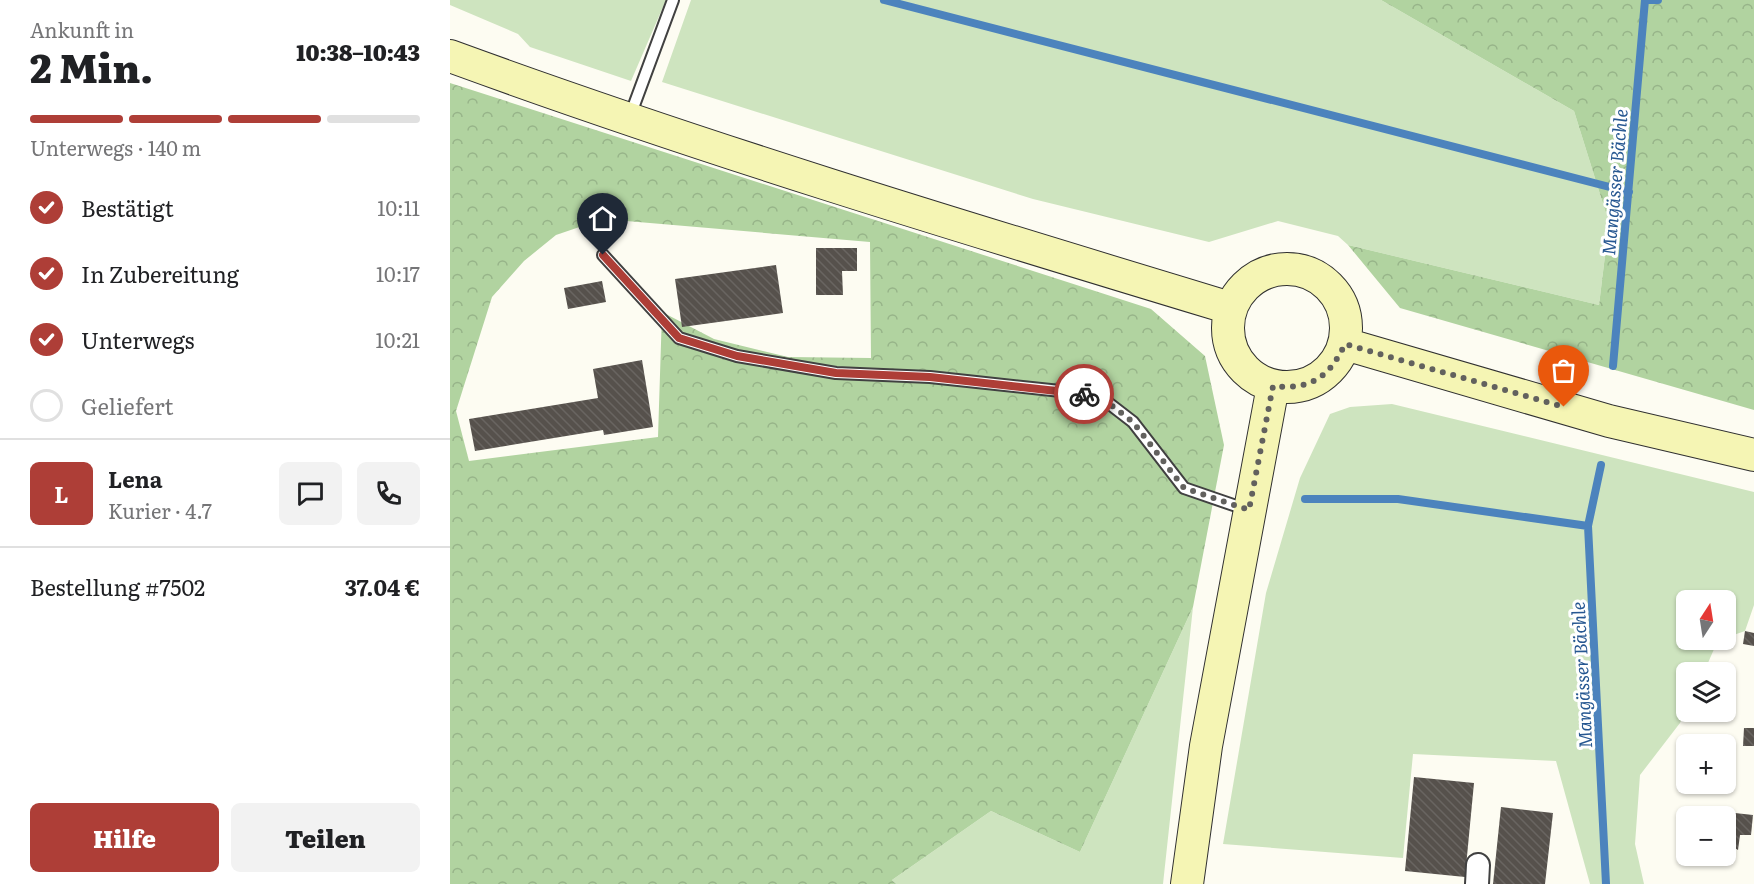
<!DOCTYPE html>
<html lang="de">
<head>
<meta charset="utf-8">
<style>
	body { margin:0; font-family:Literata,serif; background:#f2f2f2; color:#202124; height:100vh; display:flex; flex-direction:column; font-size:22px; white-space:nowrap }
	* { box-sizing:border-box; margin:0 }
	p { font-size:20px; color:#757577 }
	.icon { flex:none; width:33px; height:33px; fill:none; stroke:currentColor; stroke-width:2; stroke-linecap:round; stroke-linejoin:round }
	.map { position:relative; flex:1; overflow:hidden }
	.panel { display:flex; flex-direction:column; background:#fff; width:450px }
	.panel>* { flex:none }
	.needle { width:39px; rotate:12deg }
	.controls { position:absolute; left:1226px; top:590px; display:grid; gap:12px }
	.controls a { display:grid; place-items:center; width:60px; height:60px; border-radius:9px; background:#fff; box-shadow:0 2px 4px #0004; font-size:30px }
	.pin { position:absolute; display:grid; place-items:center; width:51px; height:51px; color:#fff; margin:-62px -26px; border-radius:50% 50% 50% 0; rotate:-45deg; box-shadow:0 0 6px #0007 }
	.pin .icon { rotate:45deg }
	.courier { position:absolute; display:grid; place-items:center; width:60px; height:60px; margin:-30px; border:4px solid #ae3e37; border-radius:50%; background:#fff; color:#222; box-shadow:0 2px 8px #0007 }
	.head em { font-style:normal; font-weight:800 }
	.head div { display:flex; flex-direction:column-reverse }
	.head { display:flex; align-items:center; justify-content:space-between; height:102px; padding:0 30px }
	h1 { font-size:39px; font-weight:800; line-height:45px }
	.bar { display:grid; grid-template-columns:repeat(4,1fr); gap:9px 6px; align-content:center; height:72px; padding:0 30px }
	.bar i { height:8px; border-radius:4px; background:#e0e0e0 }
	.bar .active { background:#ae3e37 }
	.bar p { grid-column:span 4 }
	.line { display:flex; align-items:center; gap:15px; padding:0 30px; border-top:2px solid #e0e0e0 }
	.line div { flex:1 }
	.round { display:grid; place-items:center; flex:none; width:63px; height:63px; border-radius:9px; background:#f2f2f2 }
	ol { padding:0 30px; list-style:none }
	li { display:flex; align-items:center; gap:18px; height:66px }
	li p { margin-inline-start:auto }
	li .icon { padding:6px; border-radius:50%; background:#ae3e37; color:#fff; stroke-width:4 }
	li:last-child { color:#757577 }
	li i { width:33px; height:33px; border:3px solid #e0e0e0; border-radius:50% }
	.action { display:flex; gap:12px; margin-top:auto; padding:12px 30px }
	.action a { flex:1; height:69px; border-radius:9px; background:#ae3e37; color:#fff; font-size:24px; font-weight:800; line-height:69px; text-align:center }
	.action a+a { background:#f2f2f2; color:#202124 }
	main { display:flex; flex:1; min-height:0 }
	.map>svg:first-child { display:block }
</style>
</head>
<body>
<main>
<section class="panel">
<div class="head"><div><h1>2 Min.</h1><p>Ankunft in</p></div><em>10:38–10:43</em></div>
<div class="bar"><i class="active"></i><i class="active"></i><i class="active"></i><i></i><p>Unterwegs · 140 m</p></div>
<ol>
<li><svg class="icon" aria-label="check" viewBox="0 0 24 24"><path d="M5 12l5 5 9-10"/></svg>Bestätigt<p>10:11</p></li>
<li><svg class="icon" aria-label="check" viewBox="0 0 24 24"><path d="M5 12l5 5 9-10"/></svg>In Zubereitung<p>10:17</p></li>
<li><svg class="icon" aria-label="check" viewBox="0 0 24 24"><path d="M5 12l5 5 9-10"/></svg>Unterwegs<p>10:21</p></li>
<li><i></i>Geliefert</li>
</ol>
<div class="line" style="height:108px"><b class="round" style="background:#ae3e37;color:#fff">L</b><div><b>Lena</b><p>Kurier · 4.7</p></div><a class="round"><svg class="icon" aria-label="chat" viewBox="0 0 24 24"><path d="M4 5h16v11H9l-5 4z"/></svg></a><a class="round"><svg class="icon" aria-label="phone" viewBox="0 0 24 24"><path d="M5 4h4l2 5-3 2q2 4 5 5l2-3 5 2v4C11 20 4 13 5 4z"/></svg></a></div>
<div class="line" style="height:78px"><div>Bestellung #7502</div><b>37.04 €</b></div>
<div class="action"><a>Hilfe</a><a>Teilen</a></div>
</section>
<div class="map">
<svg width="1304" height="884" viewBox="0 0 1304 884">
	<defs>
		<pattern id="forest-crowns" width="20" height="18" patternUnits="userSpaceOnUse" patternTransform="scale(1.5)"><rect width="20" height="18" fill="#b1d3a0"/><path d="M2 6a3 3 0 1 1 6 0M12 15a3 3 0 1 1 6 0" fill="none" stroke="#97b489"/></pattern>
		<pattern id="building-back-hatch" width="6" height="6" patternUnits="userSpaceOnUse" patternTransform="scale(1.5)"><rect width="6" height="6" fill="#56514c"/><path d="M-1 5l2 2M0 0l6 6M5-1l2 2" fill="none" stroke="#696561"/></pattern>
	</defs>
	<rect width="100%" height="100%" fill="#fdfcf2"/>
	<path fill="#cee4bf" d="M0,0H216L181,81L80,47L68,34L0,5Z
		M241,0H931L1124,111L1159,223L1149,305L898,245L888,236L828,221L759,242L583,199L212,82Z
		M942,404L1304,492V605L1295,631L1275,638V600H1236V639H1272L1268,640L1254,672H1236V710L1230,723L1190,775L1185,844L1194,884H1140L1106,761L963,754L953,858L773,844L816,593L850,478L880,414L900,407Z
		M743,607L713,884H446L442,880L541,811L630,852Z"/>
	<path fill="url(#forest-crowns)" fill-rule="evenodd" d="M931,0H1304V410L950,308L898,245L1149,305L1159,223L1124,111Z
		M0,83L701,309L755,356L774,445L743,607L630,852L541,811L442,880L446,884H0ZM153,219L420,242L421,358L338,357L264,339L212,312L208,437L19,461L6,411L42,297L74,261L106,235Z"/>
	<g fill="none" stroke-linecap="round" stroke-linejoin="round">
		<path stroke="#4c83bd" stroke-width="8" d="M434,0L1179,192
			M1196,0H1208
			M1163,366L1195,0
			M1151,465L1138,526L1156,884
			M855,499H948L1138,526"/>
	</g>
	<path fill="url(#building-back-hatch)" d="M366,248H407V271H392L393,295H366Z
		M326,265L333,313L232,327L225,279Z
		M152,281L156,302L118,309L114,288Z
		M192,360L203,427L154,435L153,430L25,451L19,419L148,398L143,369Z
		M1295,631L1304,633V646L1293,644Z
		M1294,728H1304V746H1293Z
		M964,777L1024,783L1015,877L955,871Z
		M1051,807L1103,813L1095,884H1043Z
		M1276,812L1303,815L1301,835H1290L1288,850L1280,845V850L1275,849Z
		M1271,855L1282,856L1281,864L1271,863Z"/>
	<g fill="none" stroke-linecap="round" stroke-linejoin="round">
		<defs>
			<path id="lane" d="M180,116L223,0
				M153,255L229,338L287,356L386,373L480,377L648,395L683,422L734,488L798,510"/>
			<path id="street" d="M1027,884L1028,865"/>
			<path id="secondary" d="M0,56C257,150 519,229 780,308
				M778 328a59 59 0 1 1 118 0a59 59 0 1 1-118 0Z
				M895,344L1159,421L1304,455
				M737,884L756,746L823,386"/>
		</defs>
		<use href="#lane" stroke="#414141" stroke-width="14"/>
		<use href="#street" stroke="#414141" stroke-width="26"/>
		<use href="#secondary" stroke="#303030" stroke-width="34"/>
		<use href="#lane" stroke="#fff" stroke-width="10"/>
		<use href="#street" stroke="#fff" stroke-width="22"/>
		<use href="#secondary" stroke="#f5f5b4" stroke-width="32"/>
	</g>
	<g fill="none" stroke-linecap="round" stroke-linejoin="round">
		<path stroke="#62615e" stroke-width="6" stroke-dasharray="0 10.8" d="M634,394L648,395L683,422L734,488L799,510L823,386C860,390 879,378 895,344L1114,407"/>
		<path stroke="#ae3e37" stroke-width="8" d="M153,255L229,338L287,356L386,373L480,377L634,394"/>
	</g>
	<g text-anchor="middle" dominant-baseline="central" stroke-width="6" stroke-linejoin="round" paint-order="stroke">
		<g font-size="18" font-style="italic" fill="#265791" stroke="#fff">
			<text transform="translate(1164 182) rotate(-85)">Mangässer Bächle</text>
			<text transform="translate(1131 675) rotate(-93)">Mangässer Bächle</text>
		</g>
	</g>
</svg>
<div class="controls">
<a><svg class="needle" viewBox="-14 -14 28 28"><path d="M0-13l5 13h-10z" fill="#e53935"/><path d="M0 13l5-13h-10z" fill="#757577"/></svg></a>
<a><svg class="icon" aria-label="layers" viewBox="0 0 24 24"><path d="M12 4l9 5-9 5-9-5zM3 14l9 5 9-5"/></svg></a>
<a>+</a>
<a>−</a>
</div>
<div class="pin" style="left:1114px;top:407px;background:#ea580c"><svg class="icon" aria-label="bag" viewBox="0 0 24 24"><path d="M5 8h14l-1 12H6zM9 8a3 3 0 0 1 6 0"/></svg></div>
<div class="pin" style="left:153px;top:255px;background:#1f2937"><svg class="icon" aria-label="home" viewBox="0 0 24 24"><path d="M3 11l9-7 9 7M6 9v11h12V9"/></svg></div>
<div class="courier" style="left:634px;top:394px"><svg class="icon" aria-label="bike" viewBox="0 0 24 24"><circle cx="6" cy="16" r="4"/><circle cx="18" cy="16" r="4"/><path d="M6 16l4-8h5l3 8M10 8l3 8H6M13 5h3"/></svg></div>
</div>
</main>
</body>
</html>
